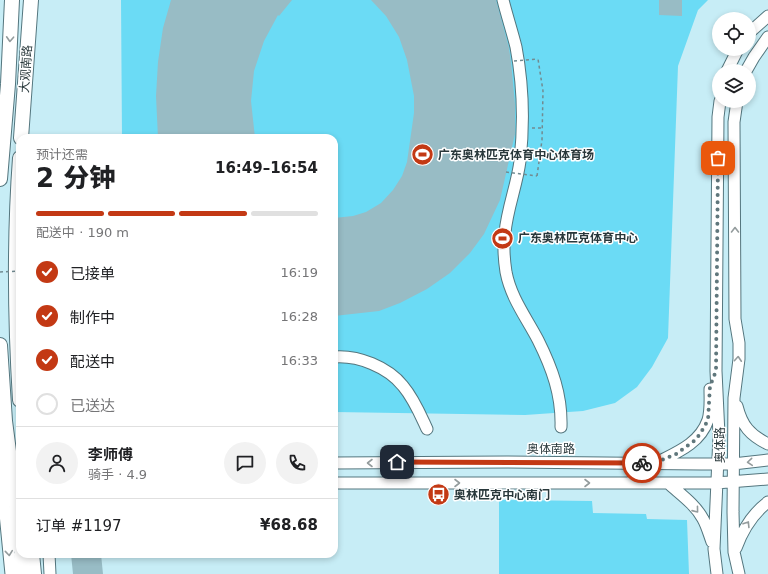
<!DOCTYPE html>
<html lang="zh">
<head>
<meta charset="utf-8">
<style>
	body { margin:0; font-family:"DejaVu Sans","Noto Sans SC",sans-serif; background:#f2f2f2; color:#202124; height:100vh; display:flex; flex-direction:column; font-size:15px; white-space:nowrap }
	* { box-sizing:border-box; margin:0 }
	p { font-size:13px; color:#757577 }
	.icon { flex:none; width:22px; height:22px; fill:none; stroke:currentColor; stroke-width:2; stroke-linecap:round; stroke-linejoin:round }
	.map { position:relative; flex:1; overflow:hidden }
	.side { position:absolute; left:16px; top:134px; width:322px; height:424px; display:flex; flex-direction:column; background:#fff; border-radius:12px; box-shadow:0 2px 6px #0003 }
	.side>* { flex:none }
	.tools { position:absolute; left:712px; top:12px; display:grid; gap:8px }
	.tools a { display:grid; place-items:center; width:44px; height:44px; border-radius:50%; background:#fff; box-shadow:0 2px 6px #0003; font-size:20px }
	.pin { position:absolute; display:grid; place-items:center; width:34px; height:34px; color:#fff; margin:-17px; border-radius:8px; box-shadow:0 2px 6px #0006 }
	.courier { position:absolute; display:grid; place-items:center; width:40px; height:40px; margin:-20px; border:3px solid #c33914; border-radius:50%; background:#fff; color:#222; box-shadow:0 1px 5px #0007 }
	.overview em { font-style:normal; font-weight:800 }
	.overview div { display:flex; flex-direction:column-reverse }
	.overview { display:flex; align-items:center; justify-content:space-between; height:68px; padding:0 20px }
	h1 { font-size:26px; font-weight:800; line-height:30px }
	.bar { display:grid; grid-template-columns:repeat(4,1fr); gap:6px 4px; align-content:center; height:48px; padding:0 20px }
	.bar i { height:5px; border-radius:3px; background:#e0e0e0 }
	.bar .current { background:#c33914 }
	.bar p { grid-column:span 4 }
	.line { display:flex; align-items:center; gap:10px; padding:0 20px; border-top:1px solid #e0e0e0 }
	.line div { flex:1 }
	.round { display:grid; place-items:center; flex:none; width:42px; height:42px; border-radius:21px; background:#f2f2f2 }
	ol { padding:0 20px; list-style:none }
	li { display:flex; align-items:center; gap:12px; height:44px }
	li p { margin-inline-start:auto }
	li .icon { padding:4px; border-radius:50%; background:#c33914; color:#fff; stroke-width:4 }
	li:last-child { color:#757577 }
	li i { width:22px; height:22px; border:2px solid #e0e0e0; border-radius:50% }
	.map>svg:first-child { display:block }
</style>
</head>
<body>
<div class="map">
<svg width="768" height="574" viewBox="0 0 768 574">
	<rect width="100%" height="100%" fill="#c7edf6"/>
	<path fill="#6bdbf5" d="M121,0H708L698,10L678,66L668,338L652,367L637,387L615,403L583,411L525,415L334,412V138H122Z
		M499,500L592,501L593,513L646,514L647,519L687,520L689,574H499Z"/>
	<path fill="#98bcc5" d="M171,0H292L279,16L278,15L264,41L254,71L251,101L255,138H158L156,96L158,62L163,28Z
		M371,0H496L509,48L511,62L515,104V134L500,200L484,234L470,253L450,273L427,289L400,303L379,311L334,316V218L353,216L366,212L381,203L393,190L402,176L407,162L414,113V96L407,60L399,37L386,16Z
		M659,0H682V16L659,15Z
		M71,554H101L103,574H73Z"/>
	<g fill="none" stroke-linecap="round" stroke-linejoin="round">
		<defs>
			<path id="minor" d="M503,0C507,16 512,31 516,47C523,84 524,124 520,161C517,185 507,209 505,233C503,246 504,259 506,272C511,298 526,317 538,340C552,368 562,395 561,427
				M749,33L768,16
				M727,71L738,49
				M746,71L754,57L768,37
				M737,101L734,122L735,319L739,343V359L734,398L733,512L734,552L739,574
				M334,357C358,355 388,367 403,386C414,399 420,414 427,429
				M737,406C742,426 750,435 768,444
				M0,429L2,483L11,574
				M658,462C678,452 700,443 708,420C711,410 710,399 710,389
				M334,463L507,462L701,464H733L768,460
				M334,483H716L768,479
				M630,483L638,474L637,467L633,463
				M668,483C680,494 695,504 703,519C707,526 709,534 712,542
				M736,548C743,529 752,514 768,502
				M49,554L50,574
				M717,574L714,549L719,435L716,371L718,117L720,101"/>
			<path id="major" d="M21,138L31,0
				M20,158C14,239 15,319 20,400
				M0,179L8,84L12,0
				M0,345L5,421L16,505L20,548
				M21,554L22,574
				M32,554L34,574"/>
		</defs>
		<use href="#minor" stroke="#54767e" stroke-width="13"/>
		<use href="#major" stroke="#54767e" stroke-width="16"/>
		<path stroke="#728b91" stroke-width="1.5" stroke-dasharray="3 3" stroke-linecap="butt" d="M532,128H542
			M537,176L542,140L543,91L538,59"/>
		<use href="#minor" stroke="#fff" stroke-width="11"/>
		<use href="#major" stroke="#fff" stroke-width="14"/>
		<path stroke="#728b91" stroke-width="1.5" stroke-dasharray="3 3" stroke-linecap="butt" d="M514,61L538,59
			M506,172L537,176
			M0,272L20,271"/>
	</g>
	<defs><path id="oneway-chevron" d="M-2-3.5L2.5 0L-2 3.5" fill="none" stroke-width="1.6" stroke-linecap="round" stroke-linejoin="round"/></defs>
	<g stroke="#949c9d">
		<use href="#oneway-chevron" transform="translate(10 39) rotate(93)"/>
		<use href="#oneway-chevron" transform="translate(735 230) rotate(-90)"/>
		<use href="#oneway-chevron" transform="translate(738 359) rotate(-86)"/>
		<use href="#oneway-chevron" transform="translate(750 462) rotate(175)"/>
		<use href="#oneway-chevron" transform="translate(370 463) rotate(180)"/>
		<use href="#oneway-chevron" transform="translate(457 483)"/>
		<use href="#oneway-chevron" transform="translate(587 483)"/>
		<use href="#oneway-chevron" transform="translate(696 510) rotate(51)"/>
		<use href="#oneway-chevron" transform="translate(747 524) rotate(-58)"/>
		<use href="#oneway-chevron" transform="translate(9 553) rotate(84)"/>
	</g>
	<g fill="none" stroke-linecap="round" stroke-linejoin="round">
		<path stroke="#60777c" stroke-width="4" stroke-dasharray="0 7.2" d="M642,463H655L676,454L694,441L700,434L708,420L710,386L716,371L718,158"/>
		<path stroke="#c33914" stroke-width="5" d="M397,462L642,463"/>
	</g>
	<defs>
		<symbol id="stadium-disc" viewBox="-11 -11 22 22"><circle r="9.5" fill="#c33914" stroke="#fff"/><path d="M0-5a6.5 5 0 1 0 0 10a6.5 5 0 1 0 0-10ZM-3.5-1.8h7v3.6h-7Z" fill="#fff"/></symbol>
		<symbol id="bus-disc" viewBox="-11 -11 22 22"><circle r="9.5" fill="#c33914" stroke="#fff"/><path d="M-5-6H5V4H4V6H2V4H-2V6H-4V4H-5ZM-3.5-4V0h7V-4ZM-3.5 1.2v1.5H-2V1.2ZM2 1.2v1.5H3.5V1.2Z" fill="#fff"/></symbol>
	</defs>
	<g fill-rule="evenodd">
		<use href="#stadium-disc" x="410" y="142" width="25" height="25"/>
		<use href="#stadium-disc" x="490" y="226" width="25" height="25"/>
		<use href="#bus-disc" x="426" y="482" width="25" height="25"/>
	</g>
	<g text-anchor="middle" dominant-baseline="central" stroke-width="3" stroke-linejoin="round" paint-order="stroke">
		<g font-size="12" fill="#29383b" stroke="#fff">
			<text transform="translate(26 69) rotate(-86)">大观南路</text>
			<text transform="translate(720 445) rotate(-90)">奥体路</text>
			<text x="551" y="449">奥体南路</text>
		</g>
		<g font-size="12" font-weight="bold" fill="#29383b" stroke="#fff" text-anchor="start">
			<text x="438" y="155">广东奥林匹克体育中心体育场</text>
			<text x="518" y="238">广东奥林匹克体育中心</text>
			<text x="454" y="495">奥林匹克中心南门</text>
		</g>
	</g>
</svg>
<div class="tools">
<a><svg class="icon" aria-label="locate" viewBox="0 0 24 24"><circle cx="12" cy="12" r="6"/><path d="M12 2v4M12 18v4M2 12h4M18 12h4"/></svg></a>
<a><svg class="icon" aria-label="layers" viewBox="0 0 24 24"><path d="M12 4l9 5-9 5-9-5zM3 14l9 5 9-5"/></svg></a>
</div>
<div class="pin" style="left:718px;top:158px;background:#ea580c"><svg class="icon" aria-label="bag" viewBox="0 0 24 24"><path d="M5 8h14l-1 12H6zM9 8a3 3 0 0 1 6 0"/></svg></div>
<div class="pin" style="left:397px;top:462px;background:#1f2937"><svg class="icon" aria-label="home" viewBox="0 0 24 24"><path d="M3 11l9-7 9 7M6 9v11h12V9"/></svg></div>
<div class="courier" style="left:642px;top:463px"><svg class="icon" aria-label="bike" viewBox="0 0 24 24"><circle cx="6" cy="16" r="4"/><circle cx="18" cy="16" r="4"/><path d="M6 16l4-8h5l3 8M10 8l3 8H6M13 5h3"/></svg></div>
<section class="side">
<div class="overview"><div><h1>2 分钟</h1><p>预计还需</p></div><em>16:49–16:54</em></div>
<div class="bar"><i class="current"></i><i class="current"></i><i class="current"></i><i></i><p>配送中 · 190 m</p></div>
<ol>
<li><svg class="icon" aria-label="check" viewBox="0 0 24 24"><path d="M5 12l5 5 9-10"/></svg>已接单<p>16:19</p></li>
<li><svg class="icon" aria-label="check" viewBox="0 0 24 24"><path d="M5 12l5 5 9-10"/></svg>制作中<p>16:28</p></li>
<li><svg class="icon" aria-label="check" viewBox="0 0 24 24"><path d="M5 12l5 5 9-10"/></svg>配送中<p>16:33</p></li>
<li><i></i>已送达</li>
</ol>
<div class="line" style="height:72px"><a class="round"><svg class="icon" aria-label="person" viewBox="0 0 24 24"><circle cx="12" cy="8" r="4"/><path d="M4 21q1-7 8-7t8 7"/></svg></a><div><b>李师傅</b><p>骑手 · 4.9</p></div><a class="round"><svg class="icon" aria-label="chat" viewBox="0 0 24 24"><path d="M4 5h16v11H9l-5 4z"/></svg></a><a class="round"><svg class="icon" aria-label="phone" viewBox="0 0 24 24"><path d="M5 4h4l2 5-3 2q2 4 5 5l2-3 5 2v4C11 20 4 13 5 4z"/></svg></a></div>
<div class="line" style="height:52px"><div>订单 #1197</div><b>¥68.68</b></div>
</section>
</div>
</body>
</html>
